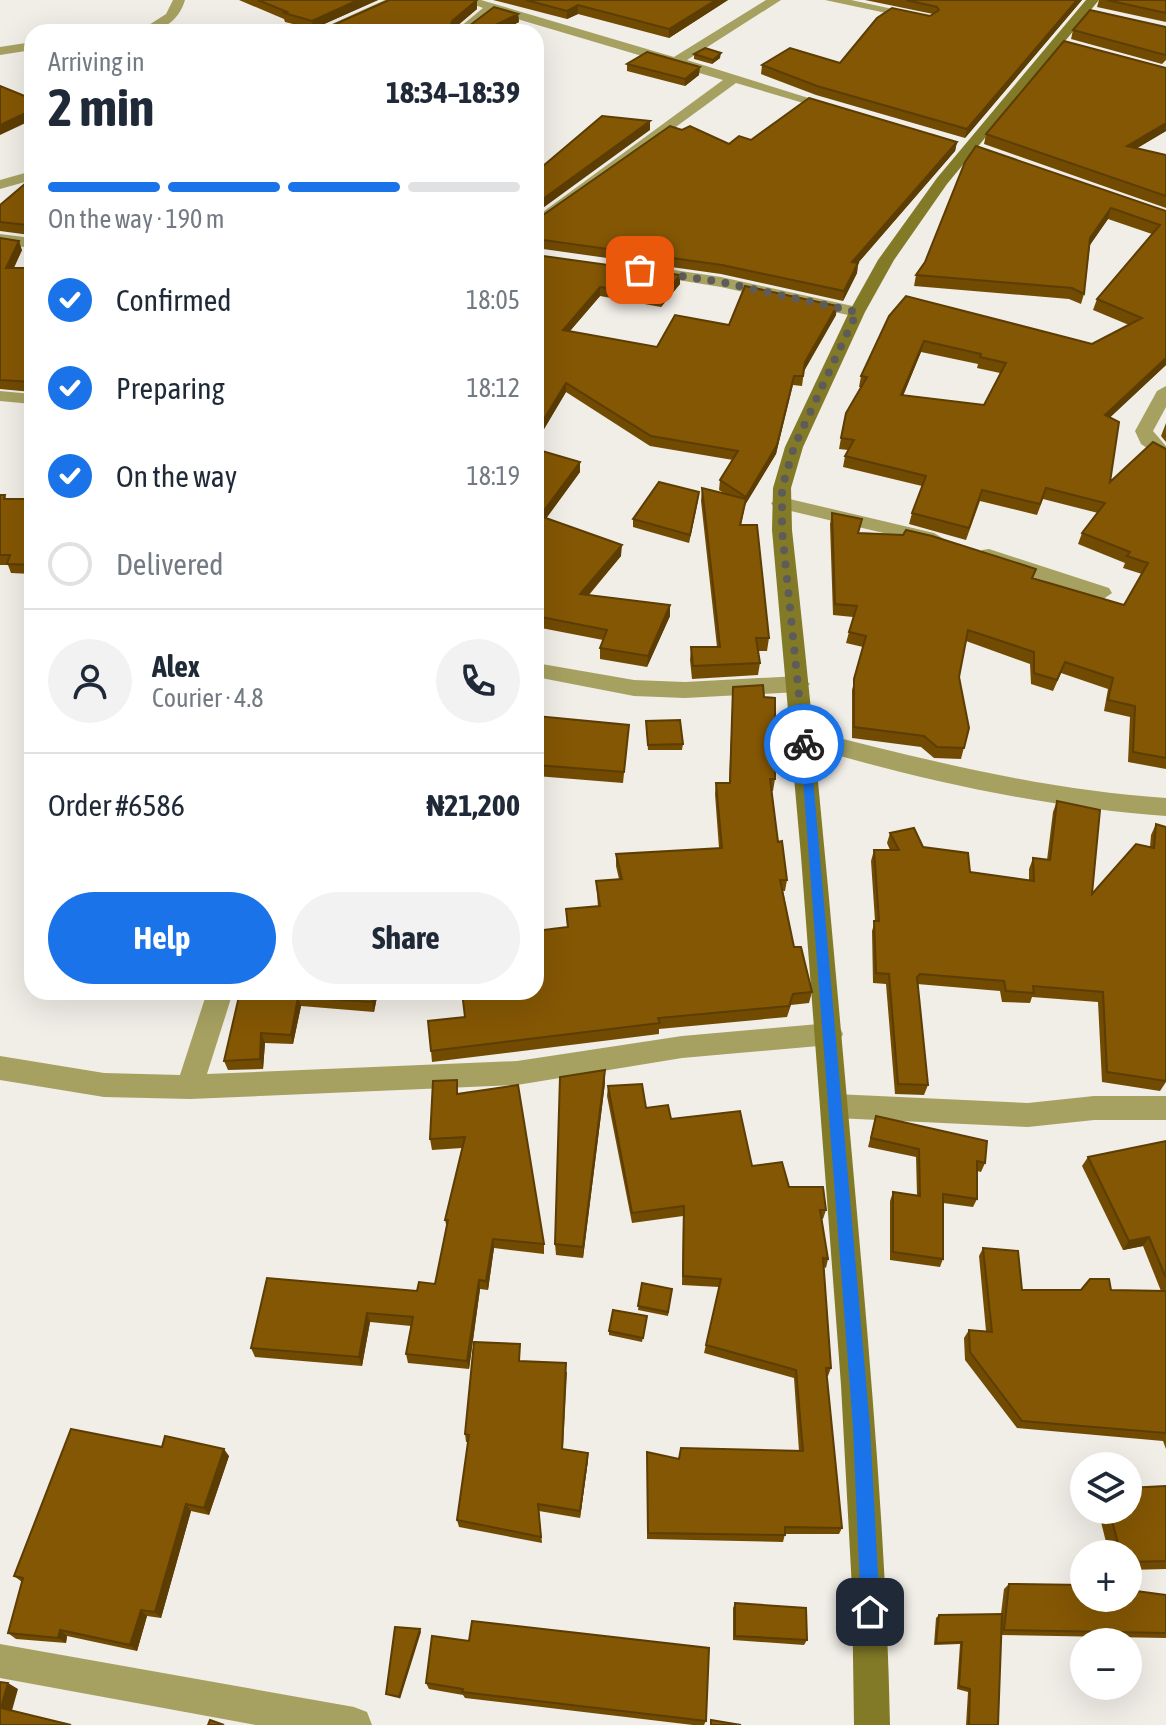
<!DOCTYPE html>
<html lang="en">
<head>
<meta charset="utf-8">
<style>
	body { margin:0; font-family:"Asap Condensed",sans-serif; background:#f2f2f3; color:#1f2937; height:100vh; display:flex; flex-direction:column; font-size:30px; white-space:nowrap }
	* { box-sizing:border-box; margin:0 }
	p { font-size:26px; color:#747a83 }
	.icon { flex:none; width:44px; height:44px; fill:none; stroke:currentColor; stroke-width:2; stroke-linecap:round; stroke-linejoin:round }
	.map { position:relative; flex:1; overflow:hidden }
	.details { position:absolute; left:24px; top:24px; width:520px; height:976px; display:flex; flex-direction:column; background:#fff; border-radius:24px; box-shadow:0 8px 32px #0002 }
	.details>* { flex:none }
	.controls { position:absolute; left:1070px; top:1452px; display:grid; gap:16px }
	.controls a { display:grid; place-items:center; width:72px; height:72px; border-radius:50%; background:#fff; box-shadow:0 8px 32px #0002; font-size:40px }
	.pin { position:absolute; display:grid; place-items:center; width:68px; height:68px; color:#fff; margin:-34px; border-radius:16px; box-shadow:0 4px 12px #0006 }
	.courier { position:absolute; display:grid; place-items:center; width:80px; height:80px; margin:-40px; border:6px solid #1a73e8; border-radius:50%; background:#fff; color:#222; box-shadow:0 2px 10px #0007 }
	.headline em { font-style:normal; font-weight:700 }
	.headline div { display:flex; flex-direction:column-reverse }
	.headline { display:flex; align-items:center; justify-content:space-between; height:136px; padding:0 24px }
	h1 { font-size:52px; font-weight:700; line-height:60px }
	.bar { display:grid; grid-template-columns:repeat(4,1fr); gap:12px 8px; align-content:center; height:96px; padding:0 24px }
	.bar i { height:10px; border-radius:6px; background:#e0e1e3 }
	.bar .active { background:#1a73e8 }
	.bar p { grid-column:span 4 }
	.line { display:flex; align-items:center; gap:20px; padding:0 24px; border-top:2px solid #e0e1e3 }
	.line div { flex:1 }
	.round { display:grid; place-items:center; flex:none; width:84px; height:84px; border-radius:42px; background:#f2f2f3 }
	ol { padding:0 24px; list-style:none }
	li { display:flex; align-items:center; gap:24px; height:88px }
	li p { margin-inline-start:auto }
	li .icon { padding:8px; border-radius:50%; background:#1a73e8; color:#fff; stroke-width:4 }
	li:last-child { color:#747a83 }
	li i { width:44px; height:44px; border:4px solid #e0e1e3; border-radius:50% }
	.button { display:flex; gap:16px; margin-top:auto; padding:16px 24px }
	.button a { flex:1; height:92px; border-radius:48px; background:#1a73e8; color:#fff; font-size:32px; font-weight:700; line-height:92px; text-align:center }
	.button a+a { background:#f2f2f3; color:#1f2937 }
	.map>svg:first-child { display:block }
</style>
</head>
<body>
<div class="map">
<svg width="1166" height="1725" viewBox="0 0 1166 1725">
	<rect width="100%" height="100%" fill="#f1ede7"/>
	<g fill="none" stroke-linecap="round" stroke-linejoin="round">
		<path fill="#a6a161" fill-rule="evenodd" d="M173,0H185C178,23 161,32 138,32L166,14Z
			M385,0H401L331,32H314Z
			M462,0H481L674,57L766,0H781L687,60L844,109L837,113L736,83L536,229V217L723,80L494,12L468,32H454L483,8Z
			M825,0H851L925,16L919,20Z
			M32,42V50L0,55V47Z
			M32,171V180L0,189V180Z
			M0,234L32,238V248L0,244Z
			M647,266L721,277L857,307L865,312L857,317L721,287L641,274V268Z
			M1166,386V407L1153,431L1166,446V461L1141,444L1135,431L1157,391Z
			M0,391L32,394V404L0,401Z
			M781,497L934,533L944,539L934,545L774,507L771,503Z
			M989,549L1109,588L1112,593L1102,600L982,560L979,555L982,550Z
			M536,663L634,680L685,682L799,676L810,684L799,692L685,698L634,696L536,677Z
			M803,729C923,759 1042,790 1166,798V816C1041,807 915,779 795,743L792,737L795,731Z
			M207,992H233L207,1074L517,1061L682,1036L830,1023L839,1026L843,1034L839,1042L830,1045L682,1058L517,1085L190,1099L104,1097L0,1080V1056L104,1073L180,1075Z
			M835,1094L1028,1103L1094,1096H1166V1120H1094L1028,1127L835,1118L825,1115L821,1106L825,1097Z
			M0,1644L354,1707L367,1712L372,1725H256L0,1678Z"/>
		<path fill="#827a27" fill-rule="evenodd" d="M1086,0H1099L947,184L894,260L865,312L803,447L791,488L792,530C815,735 833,940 851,1145C868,1338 886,1531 890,1725H854L852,1589L841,1385L801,856L772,530L773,488L785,447L849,312L878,260L937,178Z"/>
	</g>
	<path fill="#724b03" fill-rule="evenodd" d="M239,0H378L313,29L285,22L284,19Z
		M493,0H728L669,38L578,14L567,19Z
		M865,0H1082L965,138L816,95L761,74L762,65L840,63L933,14Z
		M1099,0H1166V22L1097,7Z
		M477,9L457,26H469L518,14L519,22L499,32H332L331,26Z
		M1166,27V60L1162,64L1071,39L1073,30Z
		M694,54L720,58L712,64L694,59Z
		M627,64L699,75L685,86L627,71Z
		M1166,68V131L1137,148L1166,155V208L984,144L986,134Z
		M751,140L957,142L955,151L858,263L857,273L843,301L721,274L536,248V220L729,144Z
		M965,162L1166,211V365L1110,417V482L1166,449V769L1128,762L1130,717L1104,711L1108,689L1061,673L1053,691L1031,684L1030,664L966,641L959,677L969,728L961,759L934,758L921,747L852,738V690L863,647L846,643L853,617L833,615L830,524L832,513L859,533L1036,569L1033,578L1124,605L1142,574L1123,568L1125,563L1078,544L1082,533L1098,513L1043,499L1037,515L980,501L966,540L909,524L912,513L922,486L843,467L845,456L848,450L839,449L841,438L861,387H859L861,376L889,316L1092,344L1129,325L1093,310L1097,299L1152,234L1108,219L1090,245L1084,294L1081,304L1069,299L914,286L916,275L925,262ZM921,352L978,364L977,368L1000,373L984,405L903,395Z
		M32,178V230L30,235L0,231V205Z
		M0,238L22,250L14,268H32V392L0,389Z
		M536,255L680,284L661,307L600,296L570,331L657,347L729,325L836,315L804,371L802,386L793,385L776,454L745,505L741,525L769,638L767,651H758L760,663L758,675L692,679L690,660L691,647H717L701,501L702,488L725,494L719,490L720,480L733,460L650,446L566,392L544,429L536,427Z
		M1166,423V442L1161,436Z
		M580,462V472L546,518L621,556L589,595L670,605V616L647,667L600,659V648L603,640L536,627V469Z
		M0,495H5L6,499H32V574L11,573L8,565H0Z
		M698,500L689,543L633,527V519Z
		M733,687L775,779L773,791H772L778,842L787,880L785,891H783L794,947L812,992L809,1003L791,1005L787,1017L659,1029V1034L432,1062L431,1051L465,1017L567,927L566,909L598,907L596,881L619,879L616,866V854L719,848L715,794L716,783H729Z
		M536,716L629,725L623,783L536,776Z
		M646,726L683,744L682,750H648Z
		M1057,801L1092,894L1150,847L1151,835L1156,824L1166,827V1082L1160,1091L1102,1082L1098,1002L1032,997L1030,1003L1002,1002L1000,991L917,984L928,1085L924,1095L895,1094L886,984L873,983L872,931L875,921L871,861L874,850H890L887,843L890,833L923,847L970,872L1029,880V869L1033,858L1047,860L1053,812Z
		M240,992H378L374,1012L301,1006L293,1044L265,1043L263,1069L228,1070L224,1061Z
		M605,1083L583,1258L556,1255L555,1244Z
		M608,1086L646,1108L671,1119L826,1210L823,1219H822L828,1259L826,1268L824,1267L831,1368L828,1376H827L842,1528L839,1534H785L783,1542L647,1539V1452L679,1459L799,1451L794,1378L704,1353L719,1287L682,1285L683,1216L632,1223L607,1096Z
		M458,1094L544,1244V1254L494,1248L488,1290L480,1289L469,1369L408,1363L406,1354L411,1326L370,1322L362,1366L255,1357L251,1348L435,1284L447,1228L445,1220L462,1148L432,1150L430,1139Z
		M876,1116L985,1163L981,1172L977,1171V1199L973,1207L943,1203V1259L940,1267L890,1260V1201L893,1192L917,1195L916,1157L868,1147Z
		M1166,1141V1449L1163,1441L1017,1428L965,1360L964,1338L969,1330L986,1331L979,1256L983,1248L1022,1290L1161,1291L1143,1246L1123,1250L1082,1166L1088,1157Z
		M642,1283L672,1289L668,1316L638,1310Z
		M647,1316L642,1342L609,1335V1331Z
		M520,1344V1361L567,1372L563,1449L588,1460L580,1518L539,1511L542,1543L459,1527L457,1520L468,1442H466L465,1434Z
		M162,1447L229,1456L209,1515L191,1511L161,1618L147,1616L137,1651L67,1636L66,1643L16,1639L8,1633L22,1582L14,1576Z
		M1166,1486V1569L1128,1570V1554H1109L1098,1510H1128Z
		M1009,1584L1166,1595V1638L1001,1635L998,1725H966L968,1692L957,1689L960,1644L934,1645L936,1618L939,1615L1001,1614L1004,1589Z
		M735,1603L807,1640L804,1645L733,1640V1608Z
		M469,1641L706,1721L704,1725H693L465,1698L463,1695L429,1689L426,1683Z"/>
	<path fill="#5c3d03" d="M358,0H378L313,29L312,21Z
		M477,0V9L452,30V21Z
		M716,0H728L669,38V29Z
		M1077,0H1082L965,138L967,129Z
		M578,5V14L567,19V11Z
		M518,14L519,22L499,32H481Z
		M721,53L720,58L712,64L713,60Z
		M700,67L699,75L685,86V79Z
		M32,110V120L0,135V125Z
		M650,121V130L536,213V204Z
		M1166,123V131L1124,156L1127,146Z
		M957,142L955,151L851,271L852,262Z
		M1111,208L1108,219L1087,249L1090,238Z
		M30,219L32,230L30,235L27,225Z
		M19,241L22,250L9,277L6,268Z
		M858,263L857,273L843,301L844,291Z
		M680,275V284L661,307L662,298Z
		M600,287V296L563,339V330Z
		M837,306L836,315L804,371L805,362Z
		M924,341L921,352L899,406L901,395Z
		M1166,358V365L1101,426L1105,415Z
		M794,376L776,454L745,505L738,537L740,525L746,497Z
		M566,383V392L544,429V419Z
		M580,462V472L540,527V516Z
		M699,492L698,500L689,543L690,535Z
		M622,545L621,556L580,604V594Z
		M670,605V616L647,667L648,656Z
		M374,992H378L374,1012L372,1002Z
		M298,997L301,1006L293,1044L291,1035Z
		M261,1033L265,1043L263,1069L260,1059Z
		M605,1070V1083L583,1258V1247Z
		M1149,1237L1143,1246L1123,1250L1129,1241Z
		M493,1239L494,1248L488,1290L486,1281Z
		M479,1280L480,1289L469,1369L467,1361Z
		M367,1313L370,1322L362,1366L359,1357Z
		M224,1449L229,1456L209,1515L204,1508Z
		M588,1453V1460L580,1518V1511Z
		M186,1504L191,1511L161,1618L155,1612Z
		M141,1610L147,1616L137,1651L130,1645Z
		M420,1629L421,1632L400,1699L399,1697Z
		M60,1630L67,1636L66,1643L58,1638Z
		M8,1683L18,1689L11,1714L1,1708Z"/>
	<path fill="#845704" stroke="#5c3d03" stroke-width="2" fill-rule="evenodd" d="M258,0H358L312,21L284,13L287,12Z
		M389,0H477L452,21L451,25L469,26L494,7L518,14L481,32H446L437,29L431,32H345L331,26Z
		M526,0H716L669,29L578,5L567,11Z
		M906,0H1077L967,129L817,86L762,65L790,48L840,63L877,18L892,8L930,16L939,10L937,7Z
		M1107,0H1166V13Z
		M1090,10L1166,27V54L1165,55L1073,30Z
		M1064,41L1166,68V123L1127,146L1166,155V196L986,134Z
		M705,48L721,53L713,60L694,54Z
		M647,52L700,67L685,79L627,64Z
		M0,86L32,99V110L0,125Z
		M809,98L957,142L852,262L858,263L844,291L722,265L536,239V220L670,126L682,130L690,126L729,144L739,136L751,140Z
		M602,116L650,121L536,204V172Z
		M976,146L1166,211V358L1105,415L1119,422L1110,482L1153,442L1166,449V758L1133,752L1135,706L1108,700L1113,678L1065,662L1057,680L1034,673V652L968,630L959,677L969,728L964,748L937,747L924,736L854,727V679L866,636L849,632L857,606L835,604L832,513L862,519L858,533L903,535L906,530L932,536L1036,569L1032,578L1124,605L1148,563L1127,556L1130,552L1082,533L1105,503L1046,488L1040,504L982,490L969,528L912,513L926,476L845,456L854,440L841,438L846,413L867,377L861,376L889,316L906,296L1092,344L1142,318L1097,299L1160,225L1111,208L1090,238L1084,294L1072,288L916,275L925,262L965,162ZM924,341L981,354L980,357L1006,363L984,405L901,395Z
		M32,178V220L30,219L27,225L0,222V205Z
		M0,238L19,241L6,268H32V382L0,380Z
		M536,255L680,275L662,298L600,287L563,330L657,347L675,315L729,325L745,286L837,306L805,362L803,376H794L777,445L746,497L720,480L738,451L651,436L566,383L544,419L536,417Z
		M542,451L580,462L540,516L622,545L580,594L670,605L648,656L600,648L607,630L536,616V469Z
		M659,482L699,492L690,535L633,519Z
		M702,488L746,499L740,525H757L769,638H756L760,663L693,666L691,647H720Z
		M0,495H5L4,499H32V565L7,564L10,555H0Z
		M763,685L764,697L775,698V779H770L778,842L782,841L787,880H780L794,947H801L812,992L793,994L789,1006L658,1018L660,1023L431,1051L428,1021L465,1017L462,992H536V931L568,927L566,909L600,906L596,881L622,879L616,854L722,848L716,783H730L733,687Z
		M536,716L629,725L624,772L536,765Z
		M680,720L683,744L648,745L646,721Z
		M1057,801L1100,810L1092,894L1136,844L1154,848L1156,824L1166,827V1081L1107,1072L1103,992L1033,986L1034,993L1006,991L1004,981L920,974L917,977L928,1085L898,1084L889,974L876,973L874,921H879L874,850H899L890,833L914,828L923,847L968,853L970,872L1034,881L1033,858L1050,860Z
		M240,992H374L372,1002L298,997L291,1035L261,1033L260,1059L224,1061Z
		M605,1070L583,1247L555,1244L560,1077Z
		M457,1080V1094L518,1085L544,1244L493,1239L486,1281L479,1280L467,1361L406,1354L413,1317L367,1313L359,1357L251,1348L267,1278L417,1291L419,1282L435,1284L448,1220H445L465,1137L430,1139L433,1081Z
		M642,1084L646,1108L668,1105L671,1119L740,1111L752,1166L782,1162L789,1187H823L826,1210H820L828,1259L823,1258L831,1368H826L842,1528L785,1527V1535L648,1533L647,1452L679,1459L681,1448L803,1451L796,1370L706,1345L721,1279L683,1276L684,1206L632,1213L608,1086Z
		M876,1116L987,1141L985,1163L977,1161V1199L943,1194V1259L893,1252V1192L920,1196L919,1149L871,1138Z
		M1166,1141V1278L1149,1237L1129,1241L1088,1157Z
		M983,1248L1018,1251L1022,1290H1081L1090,1279H1109L1111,1290L1166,1291V1433L1022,1421L970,1352L969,1330L992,1332Z
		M642,1283L672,1289L668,1312L638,1306Z
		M613,1310L647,1316L643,1338L609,1331Z
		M474,1342L520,1344L519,1361L566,1363L562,1449L588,1453L580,1511L538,1504L541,1537L457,1520L469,1435L465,1434Z
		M71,1429L162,1447L165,1436L224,1449L204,1508L186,1504L155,1612L141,1610L130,1645L60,1630L58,1638L8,1633L23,1578L14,1576Z
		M1166,1486V1561L1128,1562V1554H1121L1109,1510H1128V1488Z
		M1009,1584L1084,1585V1598H1128V1590L1166,1595V1633L1004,1630Z
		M735,1603L806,1608L807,1640L735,1636Z
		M1002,1614L998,1725H969L970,1689L959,1686L962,1642L936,1643L939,1615Z
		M472,1621L709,1648L706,1721L462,1692L463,1689L426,1683L432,1636L469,1641Z
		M395,1627L420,1629L399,1697L386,1694Z
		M0,1682L8,1683L1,1708L71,1725H0Z
		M210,1720L224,1725H208Z
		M711,1720L741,1725H711Z"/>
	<path fill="#1a73e8" d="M800,741L810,744L870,1427L880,1612L870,1621L861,1612L853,1427Z"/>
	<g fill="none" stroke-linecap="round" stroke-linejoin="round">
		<path stroke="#5e5c59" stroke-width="8" stroke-dasharray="0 14.4" d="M640,270L721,282L857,312L794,447L782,488V530L804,744"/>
	</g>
</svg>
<div class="controls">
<a><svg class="icon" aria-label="layers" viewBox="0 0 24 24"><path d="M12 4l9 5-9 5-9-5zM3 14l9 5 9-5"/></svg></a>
<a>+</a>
<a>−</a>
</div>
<div class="pin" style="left:640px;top:270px;background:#ea580c"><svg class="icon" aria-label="bag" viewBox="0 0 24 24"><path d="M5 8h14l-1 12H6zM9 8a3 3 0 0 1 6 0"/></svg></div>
<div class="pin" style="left:870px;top:1612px;background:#1f2937"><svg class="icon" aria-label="home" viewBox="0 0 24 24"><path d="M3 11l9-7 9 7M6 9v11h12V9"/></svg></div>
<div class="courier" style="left:804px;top:744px"><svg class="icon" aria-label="bike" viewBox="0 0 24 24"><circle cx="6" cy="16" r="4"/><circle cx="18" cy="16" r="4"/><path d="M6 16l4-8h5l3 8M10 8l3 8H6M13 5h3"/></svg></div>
<section class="details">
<div class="headline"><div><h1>2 min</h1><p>Arriving in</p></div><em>18:34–18:39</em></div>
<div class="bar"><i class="active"></i><i class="active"></i><i class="active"></i><i></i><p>On the way · 190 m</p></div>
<ol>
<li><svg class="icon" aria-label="check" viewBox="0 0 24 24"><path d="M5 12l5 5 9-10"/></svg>Confirmed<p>18:05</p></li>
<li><svg class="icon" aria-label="check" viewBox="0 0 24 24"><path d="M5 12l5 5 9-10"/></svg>Preparing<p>18:12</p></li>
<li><svg class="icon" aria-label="check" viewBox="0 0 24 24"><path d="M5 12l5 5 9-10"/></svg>On the way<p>18:19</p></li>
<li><i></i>Delivered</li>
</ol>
<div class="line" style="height:144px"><a class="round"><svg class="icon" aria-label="person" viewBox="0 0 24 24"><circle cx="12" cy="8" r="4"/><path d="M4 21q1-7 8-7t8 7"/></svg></a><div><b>Alex</b><p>Courier · 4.8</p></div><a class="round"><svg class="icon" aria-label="phone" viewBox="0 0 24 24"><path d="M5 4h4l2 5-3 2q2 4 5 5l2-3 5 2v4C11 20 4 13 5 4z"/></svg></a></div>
<div class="line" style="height:104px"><div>Order #6586</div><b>₦21,200</b></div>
<div class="button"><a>Help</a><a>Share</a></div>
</section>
</div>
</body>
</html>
